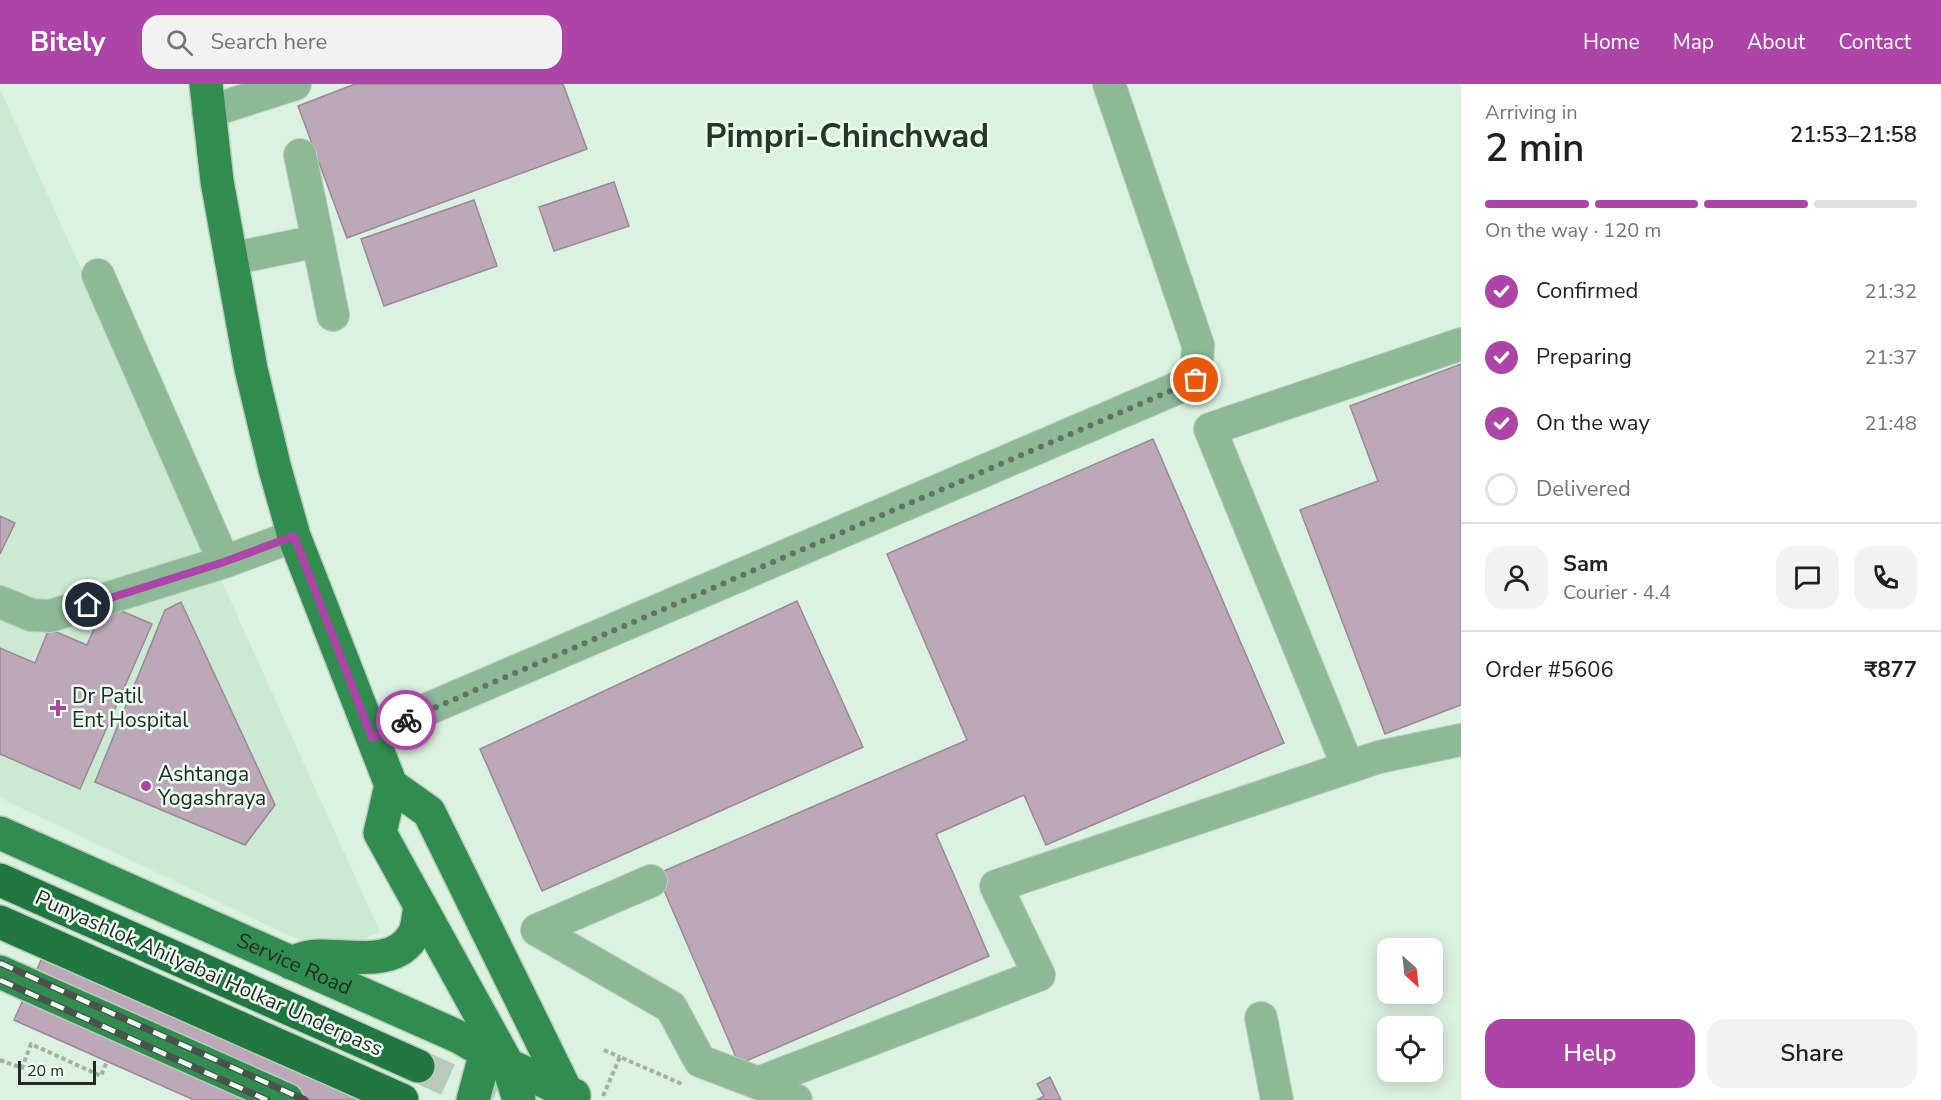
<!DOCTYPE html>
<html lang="en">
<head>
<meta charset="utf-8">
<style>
	body { margin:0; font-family:"Nunito Sans",sans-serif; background:#f2f2f2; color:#202124; height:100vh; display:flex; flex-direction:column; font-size:22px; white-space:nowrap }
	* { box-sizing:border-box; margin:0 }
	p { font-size:20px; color:#757577 }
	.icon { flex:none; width:33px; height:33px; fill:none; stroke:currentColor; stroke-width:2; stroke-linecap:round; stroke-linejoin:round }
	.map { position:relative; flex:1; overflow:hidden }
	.details { display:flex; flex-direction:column; background:#fff; width:480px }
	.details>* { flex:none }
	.needle { width:39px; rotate:153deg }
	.buttons { position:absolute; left:1377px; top:854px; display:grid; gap:12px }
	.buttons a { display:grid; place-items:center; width:66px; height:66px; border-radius:12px; background:#fff; box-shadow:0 3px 15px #0003; font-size:30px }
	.scale { position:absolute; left:18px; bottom:15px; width:78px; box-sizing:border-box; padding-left:6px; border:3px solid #232b25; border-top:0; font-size:16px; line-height:21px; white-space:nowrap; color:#232b25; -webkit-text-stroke:4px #ecfef0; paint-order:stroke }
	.pin { position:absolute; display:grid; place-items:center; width:51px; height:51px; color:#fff; margin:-26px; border:3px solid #fff; border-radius:50%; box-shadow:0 2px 6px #0007 }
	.courier { position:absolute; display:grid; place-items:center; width:60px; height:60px; margin:-30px; border:4px solid #ad45a8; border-radius:50%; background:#fff; color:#222; box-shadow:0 2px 8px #0007 }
	.headline em { font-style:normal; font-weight:600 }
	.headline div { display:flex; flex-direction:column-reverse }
	.headline { display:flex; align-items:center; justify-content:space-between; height:102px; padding:0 24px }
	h1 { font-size:39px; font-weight:600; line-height:45px }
	.bar { display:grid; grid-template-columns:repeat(4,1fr); gap:9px 6px; align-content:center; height:72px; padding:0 24px }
	.bar i { height:8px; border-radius:4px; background:#e0e0e0 }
	.bar .on { background:#ad45a8 }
	.bar p { grid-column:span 4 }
	.line { display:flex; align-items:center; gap:15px; padding:0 24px; border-top:2px solid #e0e0e0 }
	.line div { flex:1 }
	.round { display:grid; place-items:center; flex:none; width:63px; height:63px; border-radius:18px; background:#f2f2f2 }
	ol { padding:0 24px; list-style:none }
	li { display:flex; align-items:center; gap:18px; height:66px }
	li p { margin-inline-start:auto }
	li .icon { padding:6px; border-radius:50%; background:#ad45a8; color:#fff; stroke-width:4 }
	li:last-child { color:#757577 }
	li i { width:33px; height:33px; border:3px solid #e0e0e0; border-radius:50% }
	.action { display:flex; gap:12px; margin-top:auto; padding:12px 24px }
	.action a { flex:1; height:69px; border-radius:18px; background:#ad45a8; color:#fff; font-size:24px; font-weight:600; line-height:69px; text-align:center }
	.action a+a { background:#f2f2f2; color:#202124 }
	header { display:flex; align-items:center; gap:36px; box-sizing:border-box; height:84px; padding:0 30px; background:#ad45a8; color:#fff }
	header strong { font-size:28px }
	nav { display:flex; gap:33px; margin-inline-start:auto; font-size:21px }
	.search { width:420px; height:54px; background:#f2f2f2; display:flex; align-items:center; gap:15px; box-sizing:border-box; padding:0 21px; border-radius:18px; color:#757577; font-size:22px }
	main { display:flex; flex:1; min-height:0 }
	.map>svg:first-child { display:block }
</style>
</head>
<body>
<header>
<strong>Bitely</strong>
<div class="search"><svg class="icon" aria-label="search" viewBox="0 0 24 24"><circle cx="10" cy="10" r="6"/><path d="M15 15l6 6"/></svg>Search here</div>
<nav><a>Home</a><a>Map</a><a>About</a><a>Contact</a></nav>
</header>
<main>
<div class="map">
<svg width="1461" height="1016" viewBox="0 0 1461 1016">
	<rect width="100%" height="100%" fill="#dcf2e0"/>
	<path fill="#ccead2" d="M0,5L380,848L328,870L0,714Z"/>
	<path fill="#bca8b9" stroke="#9a8798" stroke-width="1.5" d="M355,0H563L587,65L347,154L298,22Z
		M614,98L629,142L554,167L539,123Z
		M474,116L497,182L384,222L361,155Z
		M1461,280V621L1385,650L1300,426L1378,397L1350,322Z
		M1153,355L1284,659L1046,761L1024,711L936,750L989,872L739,980L657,790L967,656L887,470Z
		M0,432L15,439L0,470Z
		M797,517L863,663L542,807L480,665Z
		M181,518L275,721L245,761L95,698L165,526Z
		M105,520L152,540L80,705L0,670V564L35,579L49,545L87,561Z
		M46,865L382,1016H194L14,936Z
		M1050,993L1061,1016H1037L1044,1012L1037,1000Z"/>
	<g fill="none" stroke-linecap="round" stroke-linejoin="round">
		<path stroke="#b7cabb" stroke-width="33" stroke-dasharray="33 16" stroke-linecap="butt" d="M418,982L493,1016"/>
		<defs>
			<path id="minor" d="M208,28L295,0
				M318,157L333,231
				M230,175L318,157L300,71
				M98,191L224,478
				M0,518L31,531L50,532L224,478L294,452
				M372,654L423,627L1196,296L1198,261L1109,0
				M1348,683L1210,345L1461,260
				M651,797L537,846L671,923L700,977L758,999
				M1261,934L1277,1016
				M796,1016L758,999L1039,891L996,802L1379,673L1461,656"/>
			<g id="major">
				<path d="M206,0L217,97L251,285L275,385L294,452L391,701L429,728L567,1009L569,1016"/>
				<path d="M391,701L380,749L508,981L519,1016"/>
				<path id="s1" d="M0,749L459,953L508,981L574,1011"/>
				<path d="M291,879C300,875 309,872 318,872C349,871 396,884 414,850C418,843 418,831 420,823"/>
				<path d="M0,888L287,1016"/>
				<path d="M473,1016L486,968"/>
			</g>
			<path id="highway" d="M0,796L418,982
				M0,838L402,1016"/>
		</defs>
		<use href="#minor" stroke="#bbcebe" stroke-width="34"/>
		<use href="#major" stroke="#bbcebe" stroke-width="36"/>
		<use href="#highway" stroke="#bbcebe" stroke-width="36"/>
		<path stroke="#9fb1a3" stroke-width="4" stroke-dasharray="4.5 3" stroke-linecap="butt" d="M604,966L620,973
			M0,976L22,984L31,960L101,992L107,977
			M603,1012L620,973L682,1000"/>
		<use href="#minor" stroke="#8db997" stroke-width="32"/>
		<use href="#major" stroke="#318c4f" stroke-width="33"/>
		<use href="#highway" stroke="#207740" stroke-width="33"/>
		<defs>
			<path id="rail" d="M0,879L305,1016
				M0,896L267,1016"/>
		</defs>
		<use href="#rail" stroke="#48534b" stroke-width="7"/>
		<use href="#rail" stroke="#ecfef0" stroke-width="4.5" stroke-dasharray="14" stroke-linecap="butt"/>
	</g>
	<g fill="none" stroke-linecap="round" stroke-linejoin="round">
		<path stroke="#647166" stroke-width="6" stroke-dasharray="0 10.8" d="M406,636L1196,296"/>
		<path stroke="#ad45a8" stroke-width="8" d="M88,521L224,478L294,452L372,654L406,636"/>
	</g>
	<g fill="#ad45a8" stroke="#ecfef0" stroke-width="2">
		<path d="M55 615h6v6h6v6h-6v6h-6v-6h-6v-6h6z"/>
		<circle cx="146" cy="702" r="6"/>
	</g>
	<g text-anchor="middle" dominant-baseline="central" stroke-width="5" stroke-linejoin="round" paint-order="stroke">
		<g font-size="21" fill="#232b25" stroke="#ecfef0" text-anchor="start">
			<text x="72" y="612">Dr Patil<tspan x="72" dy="24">Ent Hospital</tspan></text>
			<text x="158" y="690">Ashtanga<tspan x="158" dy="24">Yogashraya</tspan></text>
		</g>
		<g font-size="21" fill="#232b25" stroke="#ecfef0">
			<text stroke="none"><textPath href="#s1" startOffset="322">Service Road</textPath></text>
			<text transform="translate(209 889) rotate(24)">Punyashlok Ahilyabai Holkar Underpass</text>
		</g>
		<g font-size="33" font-weight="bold" fill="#253729" stroke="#ecfef0">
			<text x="847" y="52">Pimpri-Chinchwad</text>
		</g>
	</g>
</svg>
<div class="buttons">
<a><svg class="needle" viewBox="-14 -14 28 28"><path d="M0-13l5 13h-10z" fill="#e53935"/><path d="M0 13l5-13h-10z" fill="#757577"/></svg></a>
<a><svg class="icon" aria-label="locate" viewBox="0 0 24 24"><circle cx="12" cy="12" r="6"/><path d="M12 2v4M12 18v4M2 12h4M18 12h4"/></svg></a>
</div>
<div class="scale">20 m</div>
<div class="pin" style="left:1196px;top:296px;background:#ea580c"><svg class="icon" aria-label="bag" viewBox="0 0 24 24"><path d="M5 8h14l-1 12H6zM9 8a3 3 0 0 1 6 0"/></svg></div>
<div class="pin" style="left:88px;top:521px;background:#1f2937"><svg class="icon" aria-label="home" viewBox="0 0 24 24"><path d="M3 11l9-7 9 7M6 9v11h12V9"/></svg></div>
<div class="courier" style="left:406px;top:636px"><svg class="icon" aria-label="bike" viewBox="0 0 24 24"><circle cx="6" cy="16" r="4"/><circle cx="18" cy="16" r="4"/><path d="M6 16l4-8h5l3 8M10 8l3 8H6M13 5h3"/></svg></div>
</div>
<section class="details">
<div class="headline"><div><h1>2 min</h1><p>Arriving in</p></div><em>21:53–21:58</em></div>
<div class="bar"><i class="on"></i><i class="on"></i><i class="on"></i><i></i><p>On the way · 120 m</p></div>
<ol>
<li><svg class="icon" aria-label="check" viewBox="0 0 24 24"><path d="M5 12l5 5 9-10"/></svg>Confirmed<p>21:32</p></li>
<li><svg class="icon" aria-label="check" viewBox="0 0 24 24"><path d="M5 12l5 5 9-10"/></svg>Preparing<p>21:37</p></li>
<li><svg class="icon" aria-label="check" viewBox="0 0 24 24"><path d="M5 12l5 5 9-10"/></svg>On the way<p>21:48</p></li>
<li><i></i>Delivered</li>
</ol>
<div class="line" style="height:108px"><a class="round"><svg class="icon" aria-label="person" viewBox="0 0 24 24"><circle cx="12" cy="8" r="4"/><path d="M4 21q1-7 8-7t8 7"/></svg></a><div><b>Sam</b><p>Courier · 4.4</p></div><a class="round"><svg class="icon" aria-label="chat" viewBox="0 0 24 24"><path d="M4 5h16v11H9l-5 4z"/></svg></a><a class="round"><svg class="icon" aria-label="phone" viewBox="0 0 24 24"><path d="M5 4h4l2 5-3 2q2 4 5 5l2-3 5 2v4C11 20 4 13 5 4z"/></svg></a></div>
<div class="line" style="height:78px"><div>Order #5606</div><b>₹877</b></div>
<div class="action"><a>Help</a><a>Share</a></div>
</section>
</main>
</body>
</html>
